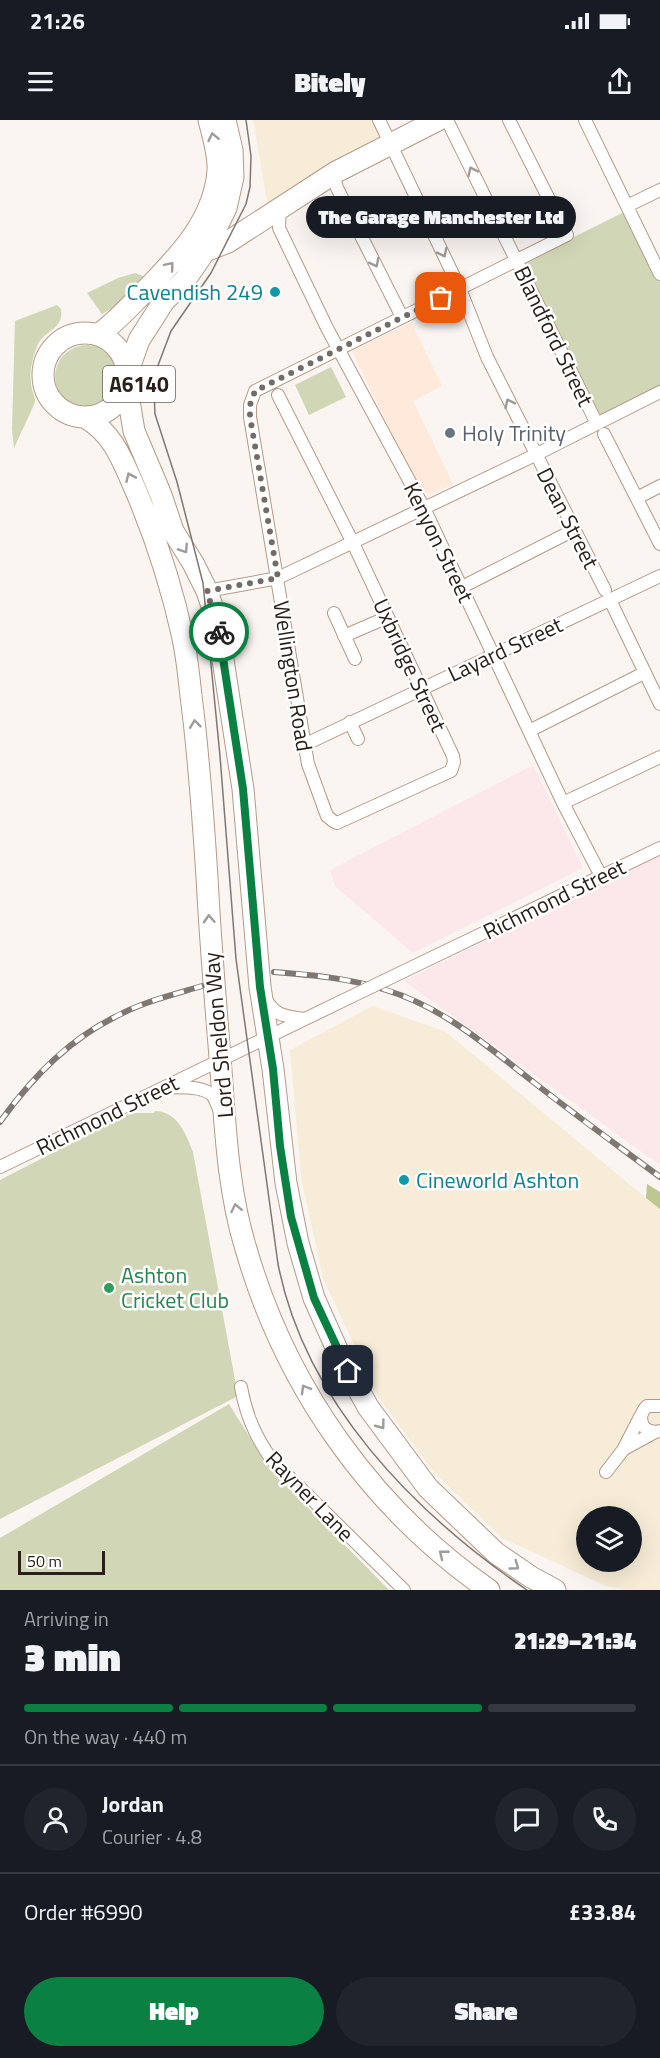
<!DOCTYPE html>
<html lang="en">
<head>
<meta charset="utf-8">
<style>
	body { margin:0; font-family:"Titillium Web",sans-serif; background:#20242c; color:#f1f3f6; height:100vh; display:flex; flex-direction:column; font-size:22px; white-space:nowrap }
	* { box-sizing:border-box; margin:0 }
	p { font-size:20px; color:#9ea1a6 }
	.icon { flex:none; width:33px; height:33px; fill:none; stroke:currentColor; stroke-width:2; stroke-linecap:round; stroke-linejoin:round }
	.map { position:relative; height:1470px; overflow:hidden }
	.drawer { display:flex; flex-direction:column; background:#171b24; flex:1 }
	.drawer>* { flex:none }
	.fabs { position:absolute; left:576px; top:1386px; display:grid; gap:12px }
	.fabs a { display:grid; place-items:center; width:66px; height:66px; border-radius:50%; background:#171b24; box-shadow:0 6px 24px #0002; font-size:30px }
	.scale { position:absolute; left:18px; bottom:15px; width:87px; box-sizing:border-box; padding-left:6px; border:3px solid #2a2019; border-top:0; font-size:16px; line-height:21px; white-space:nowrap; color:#2a2019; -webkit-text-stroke:4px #fff; paint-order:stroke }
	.pin { position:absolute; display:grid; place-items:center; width:51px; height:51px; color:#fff; margin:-26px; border-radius:12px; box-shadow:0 3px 9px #0006 }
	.courier { position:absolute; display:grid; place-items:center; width:60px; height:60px; margin:-30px; border:4px solid #0b8043; border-radius:50%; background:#fff; color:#222; box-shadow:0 2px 8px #0007 }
	.bubble { position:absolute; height:42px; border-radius:21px; background:#171b24; box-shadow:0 6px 24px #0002; font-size:20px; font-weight:800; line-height:42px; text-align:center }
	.headline em { font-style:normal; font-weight:800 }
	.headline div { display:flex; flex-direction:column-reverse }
	.headline { display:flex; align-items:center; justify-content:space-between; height:102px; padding:0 24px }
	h1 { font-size:39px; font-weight:800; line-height:45px }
	.bar { display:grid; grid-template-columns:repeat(4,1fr); gap:9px 6px; align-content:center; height:72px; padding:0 24px }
	.bar i { height:8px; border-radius:4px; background:#363941 }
	.bar .current { background:#0b8043 }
	.bar p { grid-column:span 4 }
	.line { display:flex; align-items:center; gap:15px; padding:0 24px; border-top:2px solid #363941 }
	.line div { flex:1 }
	.round { display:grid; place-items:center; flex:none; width:63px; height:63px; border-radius:32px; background:#20242c }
	.button { display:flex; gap:12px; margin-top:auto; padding:12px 24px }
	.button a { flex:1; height:69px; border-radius:36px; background:#0b8043; color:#fff; font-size:24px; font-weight:800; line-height:69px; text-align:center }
	.button a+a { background:#20242c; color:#f1f3f6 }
	.status { display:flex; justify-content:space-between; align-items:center; height:42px; padding:0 30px; background:#171b24; direction:ltr }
	.status svg { height:16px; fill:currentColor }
	header { display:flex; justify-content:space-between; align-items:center; height:78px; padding:0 24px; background:#171b24; font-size:27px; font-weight:800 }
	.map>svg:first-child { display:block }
</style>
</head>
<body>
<div class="status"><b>21:26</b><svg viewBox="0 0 49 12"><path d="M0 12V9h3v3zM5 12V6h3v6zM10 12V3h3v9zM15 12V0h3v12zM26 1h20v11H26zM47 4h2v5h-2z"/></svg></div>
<header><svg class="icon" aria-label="menu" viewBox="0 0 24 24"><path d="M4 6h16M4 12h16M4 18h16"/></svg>Bitely<svg class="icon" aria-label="share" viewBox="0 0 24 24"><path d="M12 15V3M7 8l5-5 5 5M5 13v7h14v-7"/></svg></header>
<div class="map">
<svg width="660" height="1470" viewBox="0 0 660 1470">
	<rect width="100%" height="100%" fill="#fbf5f2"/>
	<path fill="#f6ecd7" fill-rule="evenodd" d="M253,0H374L384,17L268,87Z
		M373,886L446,912L646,1078L660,1088V1470H626L606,1466L502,1418L433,1351L379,1278L323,1158L301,1057L290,930ZM586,1396H632V1442H586Z"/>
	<path fill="#fce7ea" d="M533,645L583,748L413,833L335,766L330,750Z
		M660,735V1045L404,861Z"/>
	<path fill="#fee9db" d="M411,202L442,266L413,281L453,364L430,374L420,371L352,231Z"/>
	<path fill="#d1d6b6" d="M626,91L660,162V271L598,300L522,143Z
		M135,153L146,157L119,184L102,194L87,173L118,158Z
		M57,185L61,189C64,210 45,209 37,226C33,238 29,250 31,263C31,269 35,276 35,281C34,287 17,320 14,329L12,309L15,201Z
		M55 257a32 32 0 1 1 64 0a32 32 0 1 1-64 0Z
		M331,247L346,277L309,295L295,265Z
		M155,991C177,991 186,1014 193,1032L238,1276L0,1399V1060L130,993H154Z
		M229,1284L268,1347L389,1470H0V1418Z"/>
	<path fill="#bec691" d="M647,1064L660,1072V1089L646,1078Z"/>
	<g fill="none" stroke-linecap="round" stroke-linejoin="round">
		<defs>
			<path id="street" d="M379,0L460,169L487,237L605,470
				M447,0L597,304
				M585,0L660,154
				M336,52L335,61L337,68L402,197
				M627,86L660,70
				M280,88L279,108L327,208L424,388L563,683L601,756
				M278,275L353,423L453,636L454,642L451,651L337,703L333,701L327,696L308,644L250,297V285L255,271L567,115L509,0
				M604,314L660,424
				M637,378L660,366
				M462,467L574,410
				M207,471L278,458L535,335L660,272
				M610,480L660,584
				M334,493L355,539
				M344,516L388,497
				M350,602L358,619
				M529,611L644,553
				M304,625L660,456
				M563,683L660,637
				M448,830L660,728
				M265,878C276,897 285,896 305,899
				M165,967C179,968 203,965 213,976C215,979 217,985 219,989
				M0,1047L340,882
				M241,1267C246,1295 255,1316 272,1340L404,1470
				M660,1286H647C635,1298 643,1315 660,1311
				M624,1329L655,1312
				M606,1352L623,1330L640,1297"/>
			<path id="highway" d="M205,131L228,122L336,52L438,0
				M43 255a42 42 0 1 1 84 0a42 42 0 1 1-84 0Z
				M98,215C116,202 130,186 145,171C178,137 215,100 218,50C219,34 213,16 209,0
				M127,254L139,220L164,181L185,160L205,131L226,88L233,57L232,30L225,0
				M126,263L134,311L161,375L173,411L193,443L207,471L217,501L243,669L260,867L273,949L286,1063L298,1123L314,1178L339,1234L368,1287L428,1368L496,1433L531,1457L555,1470
				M86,298C114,314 123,342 136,371C156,418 172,468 183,518C187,537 189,557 191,576C199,636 203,696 207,757C210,817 215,877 220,937C225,1001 227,1068 246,1129C286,1267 371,1388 489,1470"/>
		</defs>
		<use href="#street" stroke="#b49a88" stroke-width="14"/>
		<use href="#highway" stroke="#b49a88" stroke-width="23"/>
		<use href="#street" stroke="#fff" stroke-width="12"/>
		<use href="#highway" stroke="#fff" stroke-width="21"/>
		<path stroke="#7f7772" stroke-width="1.5" d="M246,0L251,36L250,67L246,84L211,153L171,211L157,248L154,271L155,294L177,362L203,463L220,636L236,839L278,1144C305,1282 414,1393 527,1470"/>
		<defs>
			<path id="rail" d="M274,852C312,855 349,858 386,870C442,887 486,925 532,961C574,994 617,1025 660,1057
				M0,1002C30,960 68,920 115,897C142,882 172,875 202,866"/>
		</defs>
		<use href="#rail" stroke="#7f7772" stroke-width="6"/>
		<use href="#rail" stroke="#fff" stroke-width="4" stroke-dasharray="11" stroke-linecap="butt"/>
		<defs>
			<path id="street-bridge" d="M340,882L448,830"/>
		</defs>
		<use href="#street-bridge" stroke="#b49a88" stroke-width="14" stroke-linecap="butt"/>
		<use href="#street-bridge" stroke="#fff" stroke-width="12"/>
	</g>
	<defs><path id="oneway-chevron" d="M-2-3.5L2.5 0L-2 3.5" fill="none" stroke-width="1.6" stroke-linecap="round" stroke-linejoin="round" transform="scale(1.5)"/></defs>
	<g stroke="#9f9b98">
		<use href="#oneway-chevron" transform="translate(213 17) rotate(-102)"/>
		<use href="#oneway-chevron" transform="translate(472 51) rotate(-116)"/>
		<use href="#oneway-chevron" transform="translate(443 133) rotate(64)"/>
		<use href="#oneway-chevron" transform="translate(375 143) rotate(63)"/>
		<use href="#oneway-chevron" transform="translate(170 146) rotate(-50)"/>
		<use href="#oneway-chevron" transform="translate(509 283) rotate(-116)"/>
		<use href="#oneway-chevron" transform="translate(130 357) rotate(-114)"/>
		<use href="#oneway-chevron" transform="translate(184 429) rotate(57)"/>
		<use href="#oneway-chevron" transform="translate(195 604) rotate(-97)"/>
		<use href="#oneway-chevron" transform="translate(209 799) rotate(-93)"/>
		<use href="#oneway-chevron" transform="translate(236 1088) rotate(-102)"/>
		<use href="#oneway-chevron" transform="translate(305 1269) rotate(-120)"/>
		<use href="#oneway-chevron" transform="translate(381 1305) rotate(53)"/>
		<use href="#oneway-chevron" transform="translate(443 1434) rotate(-141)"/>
		<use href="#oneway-chevron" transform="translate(515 1446) rotate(36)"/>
	</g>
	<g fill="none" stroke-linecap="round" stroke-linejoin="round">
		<path stroke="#736b65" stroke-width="6" stroke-dasharray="0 10.8" d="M219,512L207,471L278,458L250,297V285L255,271L441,178"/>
		<path stroke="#0b8043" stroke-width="8" d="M219,512L243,669L260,867L273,949L280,1026L291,1097L314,1178L348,1251"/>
	</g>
	<g fill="#0f9aa8" stroke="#fff" stroke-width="2">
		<circle cx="275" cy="172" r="6"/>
		<circle cx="404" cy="1060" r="6"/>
	</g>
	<circle fill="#6b7280" stroke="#fff" stroke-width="2" cx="450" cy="313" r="6"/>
	<circle fill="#2e9e5b" stroke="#fff" stroke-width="2" cx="109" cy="1168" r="6"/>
	<g text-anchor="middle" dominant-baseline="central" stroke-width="5" stroke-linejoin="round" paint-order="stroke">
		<rect fill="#fff" stroke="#6a635e" stroke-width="1.5" x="103" y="246" width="72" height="36" rx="4.5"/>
		<g font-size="21" font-weight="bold" fill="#2a2019">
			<text x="139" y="264">A6140</text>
		</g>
		<g font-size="22" fill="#0d838f" stroke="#fff" text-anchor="end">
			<text x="263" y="172">Cavendish 249</text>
			<text x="416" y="1060" text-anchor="start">Cineworld Ashton</text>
		</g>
		<g font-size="22" fill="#2a2019" stroke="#fff">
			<text transform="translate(554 216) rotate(64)">Blandford Street</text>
			<text transform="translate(568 398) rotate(63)">Dean Street</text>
			<text transform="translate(439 422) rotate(64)">Kenyon Street</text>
			<text transform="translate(505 529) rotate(-25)">Layard Street</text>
			<text transform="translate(410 545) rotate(65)">Uxbridge Street</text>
			<text transform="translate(293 556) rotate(81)">Wellington Road</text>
			<text transform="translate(554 779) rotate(-26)">Richmond Street</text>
			<text transform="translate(218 915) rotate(-95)">Lord Sheldon Way</text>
			<text transform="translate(107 995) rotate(-26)">Richmond Street</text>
			<text transform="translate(310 1376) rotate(46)">Rayner Lane</text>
		</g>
		<g font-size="22" fill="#5b616d" stroke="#fff" text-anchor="start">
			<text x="462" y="313">Holy Trinity</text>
		</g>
		<g font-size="22" fill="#27864d" stroke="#fff" text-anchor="start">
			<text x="121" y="1155">Ashton<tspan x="121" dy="25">Cricket Club</tspan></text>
		</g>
	</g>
</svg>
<div class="fabs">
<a><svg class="icon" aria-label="layers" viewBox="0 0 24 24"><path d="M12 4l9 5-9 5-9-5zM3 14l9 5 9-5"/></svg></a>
</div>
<div class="scale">50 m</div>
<div class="pin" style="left:441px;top:178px;background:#ea580c"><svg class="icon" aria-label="bag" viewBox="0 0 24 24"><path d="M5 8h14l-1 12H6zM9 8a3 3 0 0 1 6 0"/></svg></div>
<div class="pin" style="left:348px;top:1251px;background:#1f2937"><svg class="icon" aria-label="home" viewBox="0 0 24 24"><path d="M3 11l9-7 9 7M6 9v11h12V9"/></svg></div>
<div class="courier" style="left:219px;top:512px"><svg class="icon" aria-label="bike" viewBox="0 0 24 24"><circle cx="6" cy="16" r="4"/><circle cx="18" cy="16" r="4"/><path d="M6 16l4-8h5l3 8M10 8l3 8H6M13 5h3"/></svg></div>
<div class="bubble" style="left:306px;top:76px;width:270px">The Garage Manchester Ltd</div>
</div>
<section class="drawer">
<div class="headline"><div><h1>3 min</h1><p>Arriving in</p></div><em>21:29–21:34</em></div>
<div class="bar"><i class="current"></i><i class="current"></i><i class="current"></i><i></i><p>On the way · 440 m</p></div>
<div class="line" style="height:108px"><a class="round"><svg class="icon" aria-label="person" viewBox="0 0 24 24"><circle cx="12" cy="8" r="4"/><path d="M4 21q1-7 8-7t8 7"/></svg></a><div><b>Jordan</b><p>Courier · 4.8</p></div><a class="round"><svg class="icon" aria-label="chat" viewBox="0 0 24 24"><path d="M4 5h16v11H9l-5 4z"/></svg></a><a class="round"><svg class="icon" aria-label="phone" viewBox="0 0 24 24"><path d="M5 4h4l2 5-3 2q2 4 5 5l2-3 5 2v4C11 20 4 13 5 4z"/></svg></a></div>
<div class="line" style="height:78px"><div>Order #6990</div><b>£33.84</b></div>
<div class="button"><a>Help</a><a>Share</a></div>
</section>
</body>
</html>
